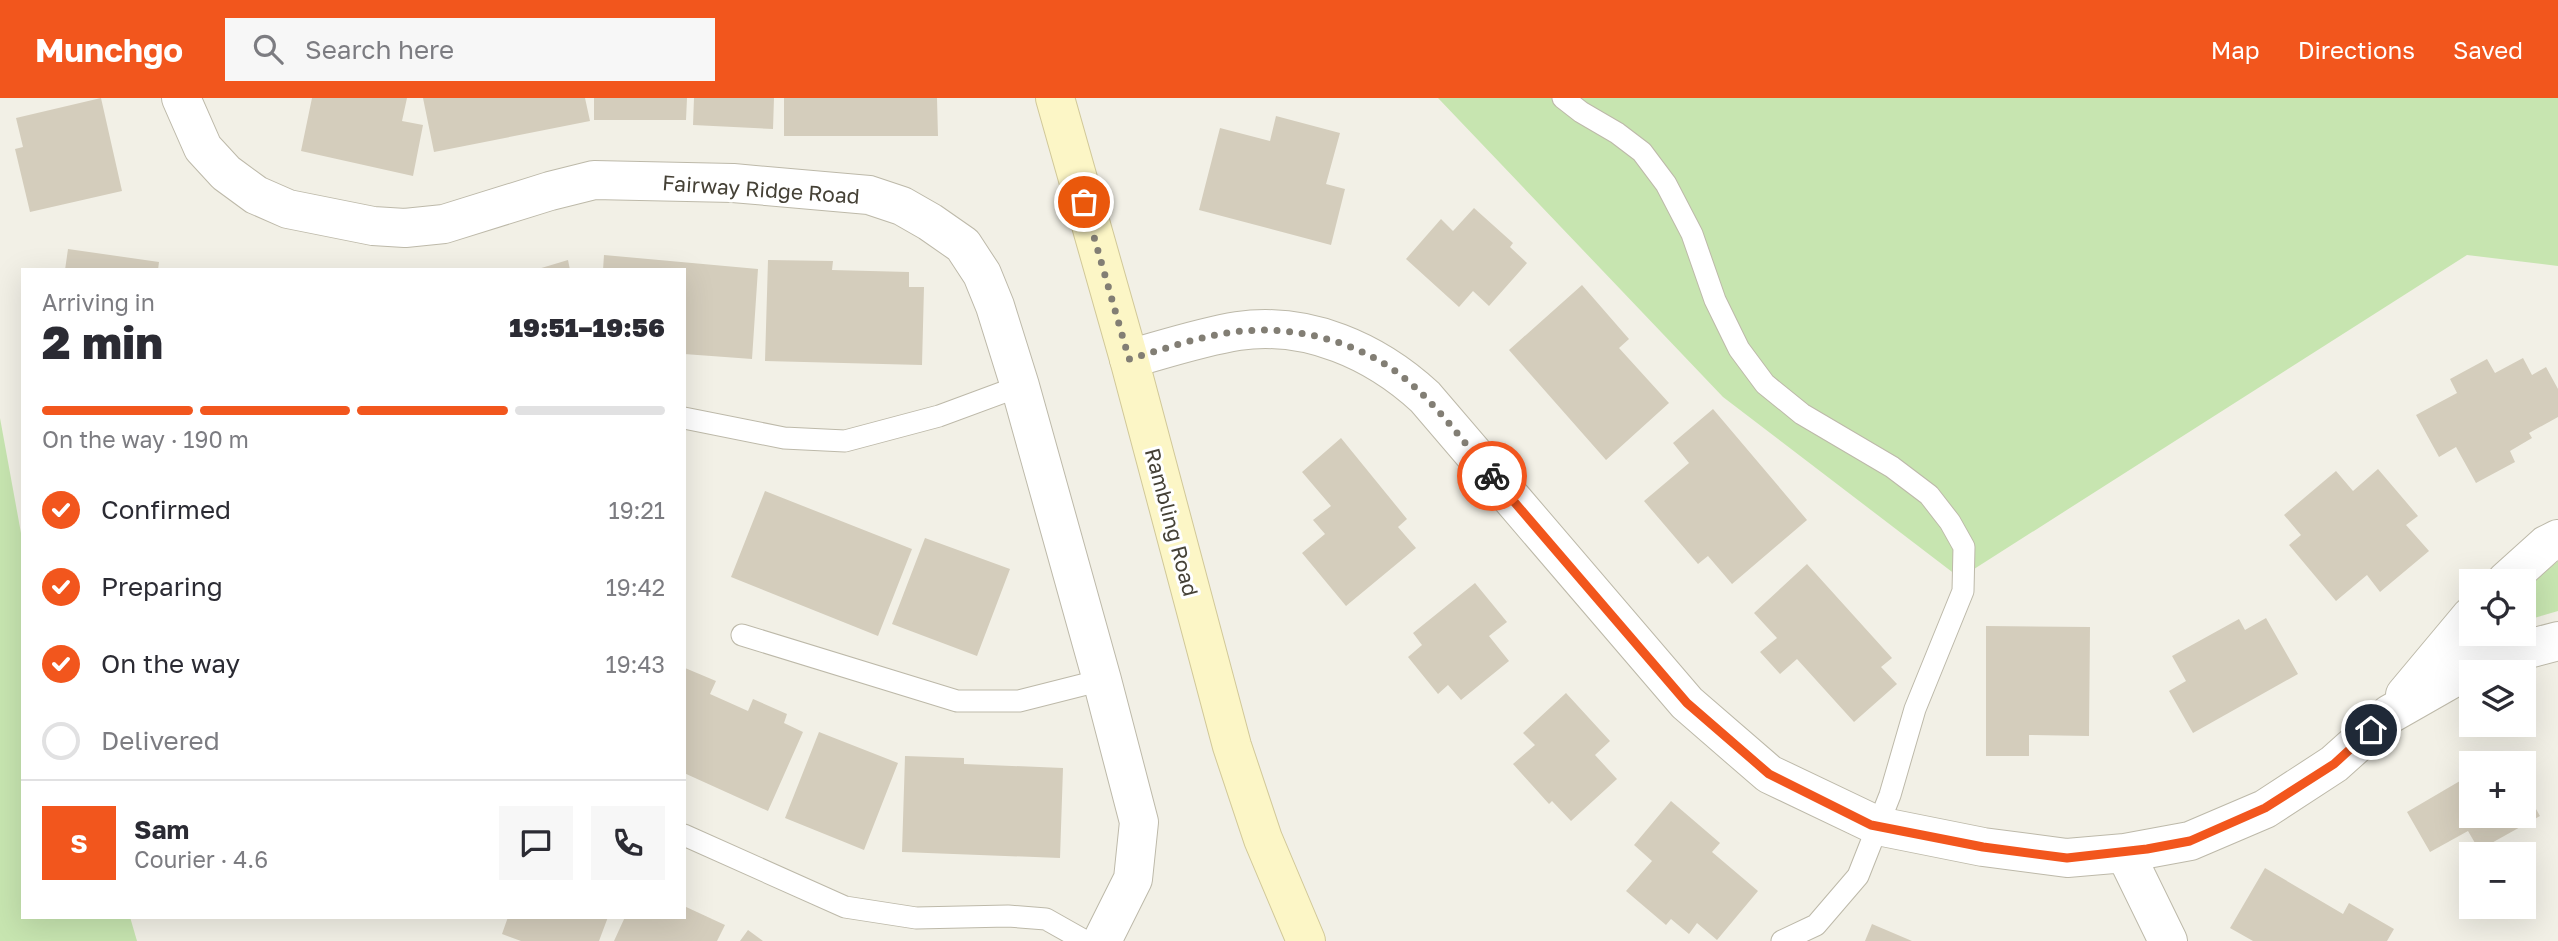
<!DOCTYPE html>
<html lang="en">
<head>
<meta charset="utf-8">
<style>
	body { margin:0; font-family:"Golos Text",sans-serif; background:#f7f7f7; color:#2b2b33; height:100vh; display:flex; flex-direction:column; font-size:26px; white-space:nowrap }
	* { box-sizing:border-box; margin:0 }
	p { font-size:23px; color:#7c7c81 }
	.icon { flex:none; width:38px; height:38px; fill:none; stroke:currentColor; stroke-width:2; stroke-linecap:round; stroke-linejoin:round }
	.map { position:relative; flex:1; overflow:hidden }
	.sheet { position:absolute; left:21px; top:170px; width:665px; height:651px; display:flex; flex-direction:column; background:#fff; border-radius:0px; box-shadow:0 7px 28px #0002 }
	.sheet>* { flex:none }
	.fabs { position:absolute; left:2459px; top:471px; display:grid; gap:14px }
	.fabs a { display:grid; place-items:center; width:77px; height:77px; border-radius:0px; background:#fff; box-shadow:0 7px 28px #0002; font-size:35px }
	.pin { position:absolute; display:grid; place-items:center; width:60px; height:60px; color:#fff; margin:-30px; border:4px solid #fff; border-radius:50%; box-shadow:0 2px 7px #0007 }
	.courier { position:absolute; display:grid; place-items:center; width:70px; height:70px; margin:-35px; border:5px solid #f2561d; border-radius:50%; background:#fff; color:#222; box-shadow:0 2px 9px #0007 }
	.summary em { font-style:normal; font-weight:800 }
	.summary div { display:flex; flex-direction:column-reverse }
	.summary { display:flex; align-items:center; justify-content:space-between; height:119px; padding:0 21px }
	h1 { font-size:46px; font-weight:800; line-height:52px }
	.bar { display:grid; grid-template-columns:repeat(4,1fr); gap:10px 7px; align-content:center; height:84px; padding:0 21px }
	.bar i { height:9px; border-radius:5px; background:#e1e1e2 }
	.bar .current { background:#f2561d }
	.bar p { grid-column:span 4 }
	.line { display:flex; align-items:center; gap:18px; padding:0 21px; border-top:2px solid #e1e1e2 }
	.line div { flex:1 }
	.round { display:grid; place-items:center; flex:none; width:74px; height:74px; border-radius:0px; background:#f7f7f7 }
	ol { padding:0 21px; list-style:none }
	li { display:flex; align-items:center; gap:21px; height:77px }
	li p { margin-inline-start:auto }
	li .icon { padding:7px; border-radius:50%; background:#f2561d; color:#fff; stroke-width:4 }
	li:last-child { color:#7c7c81 }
	li i { width:38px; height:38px; border:4px solid #e1e1e2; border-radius:50% }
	header { display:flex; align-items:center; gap:42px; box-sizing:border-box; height:98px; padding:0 35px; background:#f2561d; color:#fff }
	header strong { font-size:33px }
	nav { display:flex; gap:38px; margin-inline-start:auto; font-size:24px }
	.search { width:490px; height:63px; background:#f7f7f7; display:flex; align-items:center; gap:18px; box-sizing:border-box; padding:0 24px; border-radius:0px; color:#7c7c81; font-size:26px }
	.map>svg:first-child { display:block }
</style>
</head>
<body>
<header>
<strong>Munchgo</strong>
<div class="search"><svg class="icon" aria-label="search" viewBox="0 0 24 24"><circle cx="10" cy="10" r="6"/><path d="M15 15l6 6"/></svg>Search here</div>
<nav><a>Map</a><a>Directions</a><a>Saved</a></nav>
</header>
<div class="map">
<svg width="2558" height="843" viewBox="0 0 2558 843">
	<rect width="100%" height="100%" fill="#f2f0e6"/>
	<path fill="#c7e5b0" d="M1438,0H2558V168L2467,157L1960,480L1723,299Z
		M0,320L23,446V819H130L137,843H0Z
		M2558,463V513L2524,523V491Z"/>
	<path fill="#d4cdbc" d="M101,0L122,93L30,114L15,51L23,49L16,20Z
		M312,0H407L402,23L423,27L413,78L301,53Z
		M423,0H585L590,23L434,54Z
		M594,0H687L686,22H594Z
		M694,0H774L773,31L693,27Z
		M784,0H937L938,38H784Z
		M1276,18L1340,35L1326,86L1345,91L1331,147L1199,112L1220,30L1270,43Z
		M1474,110L1513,145L1510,149L1527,165L1489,208L1473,193L1459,209L1406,161L1441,121L1453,133Z
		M68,151L159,164L158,172H65Z
		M604,157L758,171L752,261L684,256V172H603Z
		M568,162L570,172H538V171Z
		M768,162L833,163L832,172L909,174V189H924L922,267L765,263Z
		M1582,187L1629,241L1619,250L1669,305L1606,362L1509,252Z
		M2523,260L2532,277L2546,269L2558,291V319L2529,335L2532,340L2510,353L2515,364L2476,385L2456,349L2439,359L2416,317L2457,295L2450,281L2487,261L2495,275Z
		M1713,311L1807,422L1732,486L1708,458L1698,466L1644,403L1689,365L1673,345Z
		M1341,340L1407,421L1398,429L1416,450L1346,508L1302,455L1325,436L1313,422L1331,408L1302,374Z
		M2378,371L2418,418L2406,427L2429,453L2380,494L2367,477L2336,503L2289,447L2301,437L2284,417L2336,373L2353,393Z
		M765,393L912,451L878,538L731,479Z
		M925,440L1010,471L977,558L892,526Z
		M1807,466L1892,560L1881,569L1897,586L1854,624L1797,561L1780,576L1760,554L1777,540L1754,515Z
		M1475,485L1507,524L1489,538L1509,563L1461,602L1448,587L1438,596L1408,559L1422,547L1413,535Z
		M2266,520L2298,576L2193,635L2169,593L2186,583L2172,558L2239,521L2245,532Z
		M1986,528L2090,529L2089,638L2029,637V658H1986Z
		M685,570L716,583L710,596L748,613L753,601L787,616L784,625L803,634L768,713L684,675Z
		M1566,595L1610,643L1595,657L1617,681L1571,723L1552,703L1549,706L1513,666L1535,647L1523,635Z
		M819,634L898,665L864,752L785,720Z
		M905,658L964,660V666L1063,670L1060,760L902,754Z
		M2465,680L2468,684L2471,682V718H2524V690L2540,718L2479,752L2468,733L2430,754L2407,714Z
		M1671,703L1720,745L1712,754L1758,793L1717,842L1697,825L1689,836L1671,821L1666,827L1626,793L1652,763L1634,747Z
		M2265,770L2343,816L2349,805L2394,831L2387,843H2253L2230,830Z
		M684,808L725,827L717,843H614L625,819H684Z
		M508,819H608L599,843H521L502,836Z
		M1872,826L1912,843H1865Z
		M748,832L763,843H740Z"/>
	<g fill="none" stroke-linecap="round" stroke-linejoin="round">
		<defs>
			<path id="lane" d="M1563,0L1581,14L1617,35L1642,54L1666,86L1692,136L1715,202L1739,251L1765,286L1802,316L1892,369L1929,397L1950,424L1964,449L1963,493L1915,611L1890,697L1858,778L1816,827L1782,843
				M684,320L784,340L845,343L939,318L1020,288
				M742,537L957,603H1019L1102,582
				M684,737L845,809L916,820L1008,818L1046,821L1085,843"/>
			<path id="street" d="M181,0L203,50L226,75L256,97L288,111L373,128L405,130L444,126L550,93L594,82L733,85L869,97L902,108L930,124L963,147L982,176L995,208L1020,288L1102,582L1139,724L1133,781L1102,843
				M1129,261C1165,251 1201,239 1238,233C1308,223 1375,253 1425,299L1687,605L1769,676L1878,728L1983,749L2067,760L2125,755L2190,743L2265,711L2334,666L2390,616L2483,563L2558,543
				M2506,483L2546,447L2558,441
				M2405,597L2471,518
				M2125,755L2168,843"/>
			<path id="secondary" d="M1055,0L1129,261L1232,648L1263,741L1306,843"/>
		</defs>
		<use href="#lane" stroke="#bdb9a9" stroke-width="23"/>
		<use href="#street" stroke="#bdb9a9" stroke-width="40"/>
		<use href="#secondary" stroke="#d1c898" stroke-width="40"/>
		<use href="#lane" stroke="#fff" stroke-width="21"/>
		<use href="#street" stroke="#fff" stroke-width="38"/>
		<use href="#secondary" stroke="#fcf6c6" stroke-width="38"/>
	</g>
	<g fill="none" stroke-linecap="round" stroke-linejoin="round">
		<path stroke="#827e74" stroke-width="7" stroke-dasharray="0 12.6" d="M1084,104L1129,261C1166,251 1204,236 1243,233C1298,228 1359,244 1403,279C1437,306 1464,345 1492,378"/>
		<path stroke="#f2561d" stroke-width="9" d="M1492,378L1687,605L1769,676L1871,727L1983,749L2067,760L2147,751L2190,743L2265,710L2334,666L2371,632"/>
	</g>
	<g text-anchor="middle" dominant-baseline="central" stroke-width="6" stroke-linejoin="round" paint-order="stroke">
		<g font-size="21" fill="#454136" stroke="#fff">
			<text transform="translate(761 91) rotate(4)">Fairway Ridge Road</text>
			<text transform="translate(1172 424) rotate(75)">Rambling Road</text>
		</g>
	</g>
</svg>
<div class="fabs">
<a><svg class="icon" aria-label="locate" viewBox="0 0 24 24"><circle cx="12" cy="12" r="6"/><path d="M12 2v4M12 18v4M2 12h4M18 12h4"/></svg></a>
<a><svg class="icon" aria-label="layers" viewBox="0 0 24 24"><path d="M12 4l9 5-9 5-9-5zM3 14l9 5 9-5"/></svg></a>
<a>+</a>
<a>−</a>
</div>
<div class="pin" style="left:1084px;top:104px;background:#ea580c"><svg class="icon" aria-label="bag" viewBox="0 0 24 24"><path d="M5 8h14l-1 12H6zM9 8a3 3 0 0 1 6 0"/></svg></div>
<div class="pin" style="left:2371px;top:632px;background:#1f2937"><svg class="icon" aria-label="home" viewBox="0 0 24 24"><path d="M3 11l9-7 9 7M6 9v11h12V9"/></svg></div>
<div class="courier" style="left:1492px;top:378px"><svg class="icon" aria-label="bike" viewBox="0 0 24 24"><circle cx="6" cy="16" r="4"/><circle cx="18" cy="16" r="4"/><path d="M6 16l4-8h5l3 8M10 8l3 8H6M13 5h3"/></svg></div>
<section class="sheet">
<div class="summary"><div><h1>2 min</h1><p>Arriving in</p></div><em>19:51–19:56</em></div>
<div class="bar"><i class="current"></i><i class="current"></i><i class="current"></i><i></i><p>On the way · 190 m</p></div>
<ol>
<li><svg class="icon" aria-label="check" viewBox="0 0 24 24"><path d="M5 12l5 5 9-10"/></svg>Confirmed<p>19:21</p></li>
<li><svg class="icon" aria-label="check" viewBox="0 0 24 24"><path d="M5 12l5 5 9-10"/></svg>Preparing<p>19:42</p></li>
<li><svg class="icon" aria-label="check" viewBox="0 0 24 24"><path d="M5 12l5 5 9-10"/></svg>On the way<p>19:43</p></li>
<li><i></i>Delivered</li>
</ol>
<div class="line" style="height:126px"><b class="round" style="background:#f2561d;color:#fff">S</b><div><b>Sam</b><p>Courier · 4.6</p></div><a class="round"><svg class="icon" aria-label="chat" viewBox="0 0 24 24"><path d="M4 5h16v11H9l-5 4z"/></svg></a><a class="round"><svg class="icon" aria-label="phone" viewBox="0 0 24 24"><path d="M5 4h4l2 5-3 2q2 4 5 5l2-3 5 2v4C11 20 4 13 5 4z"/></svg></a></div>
</section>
</div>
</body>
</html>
